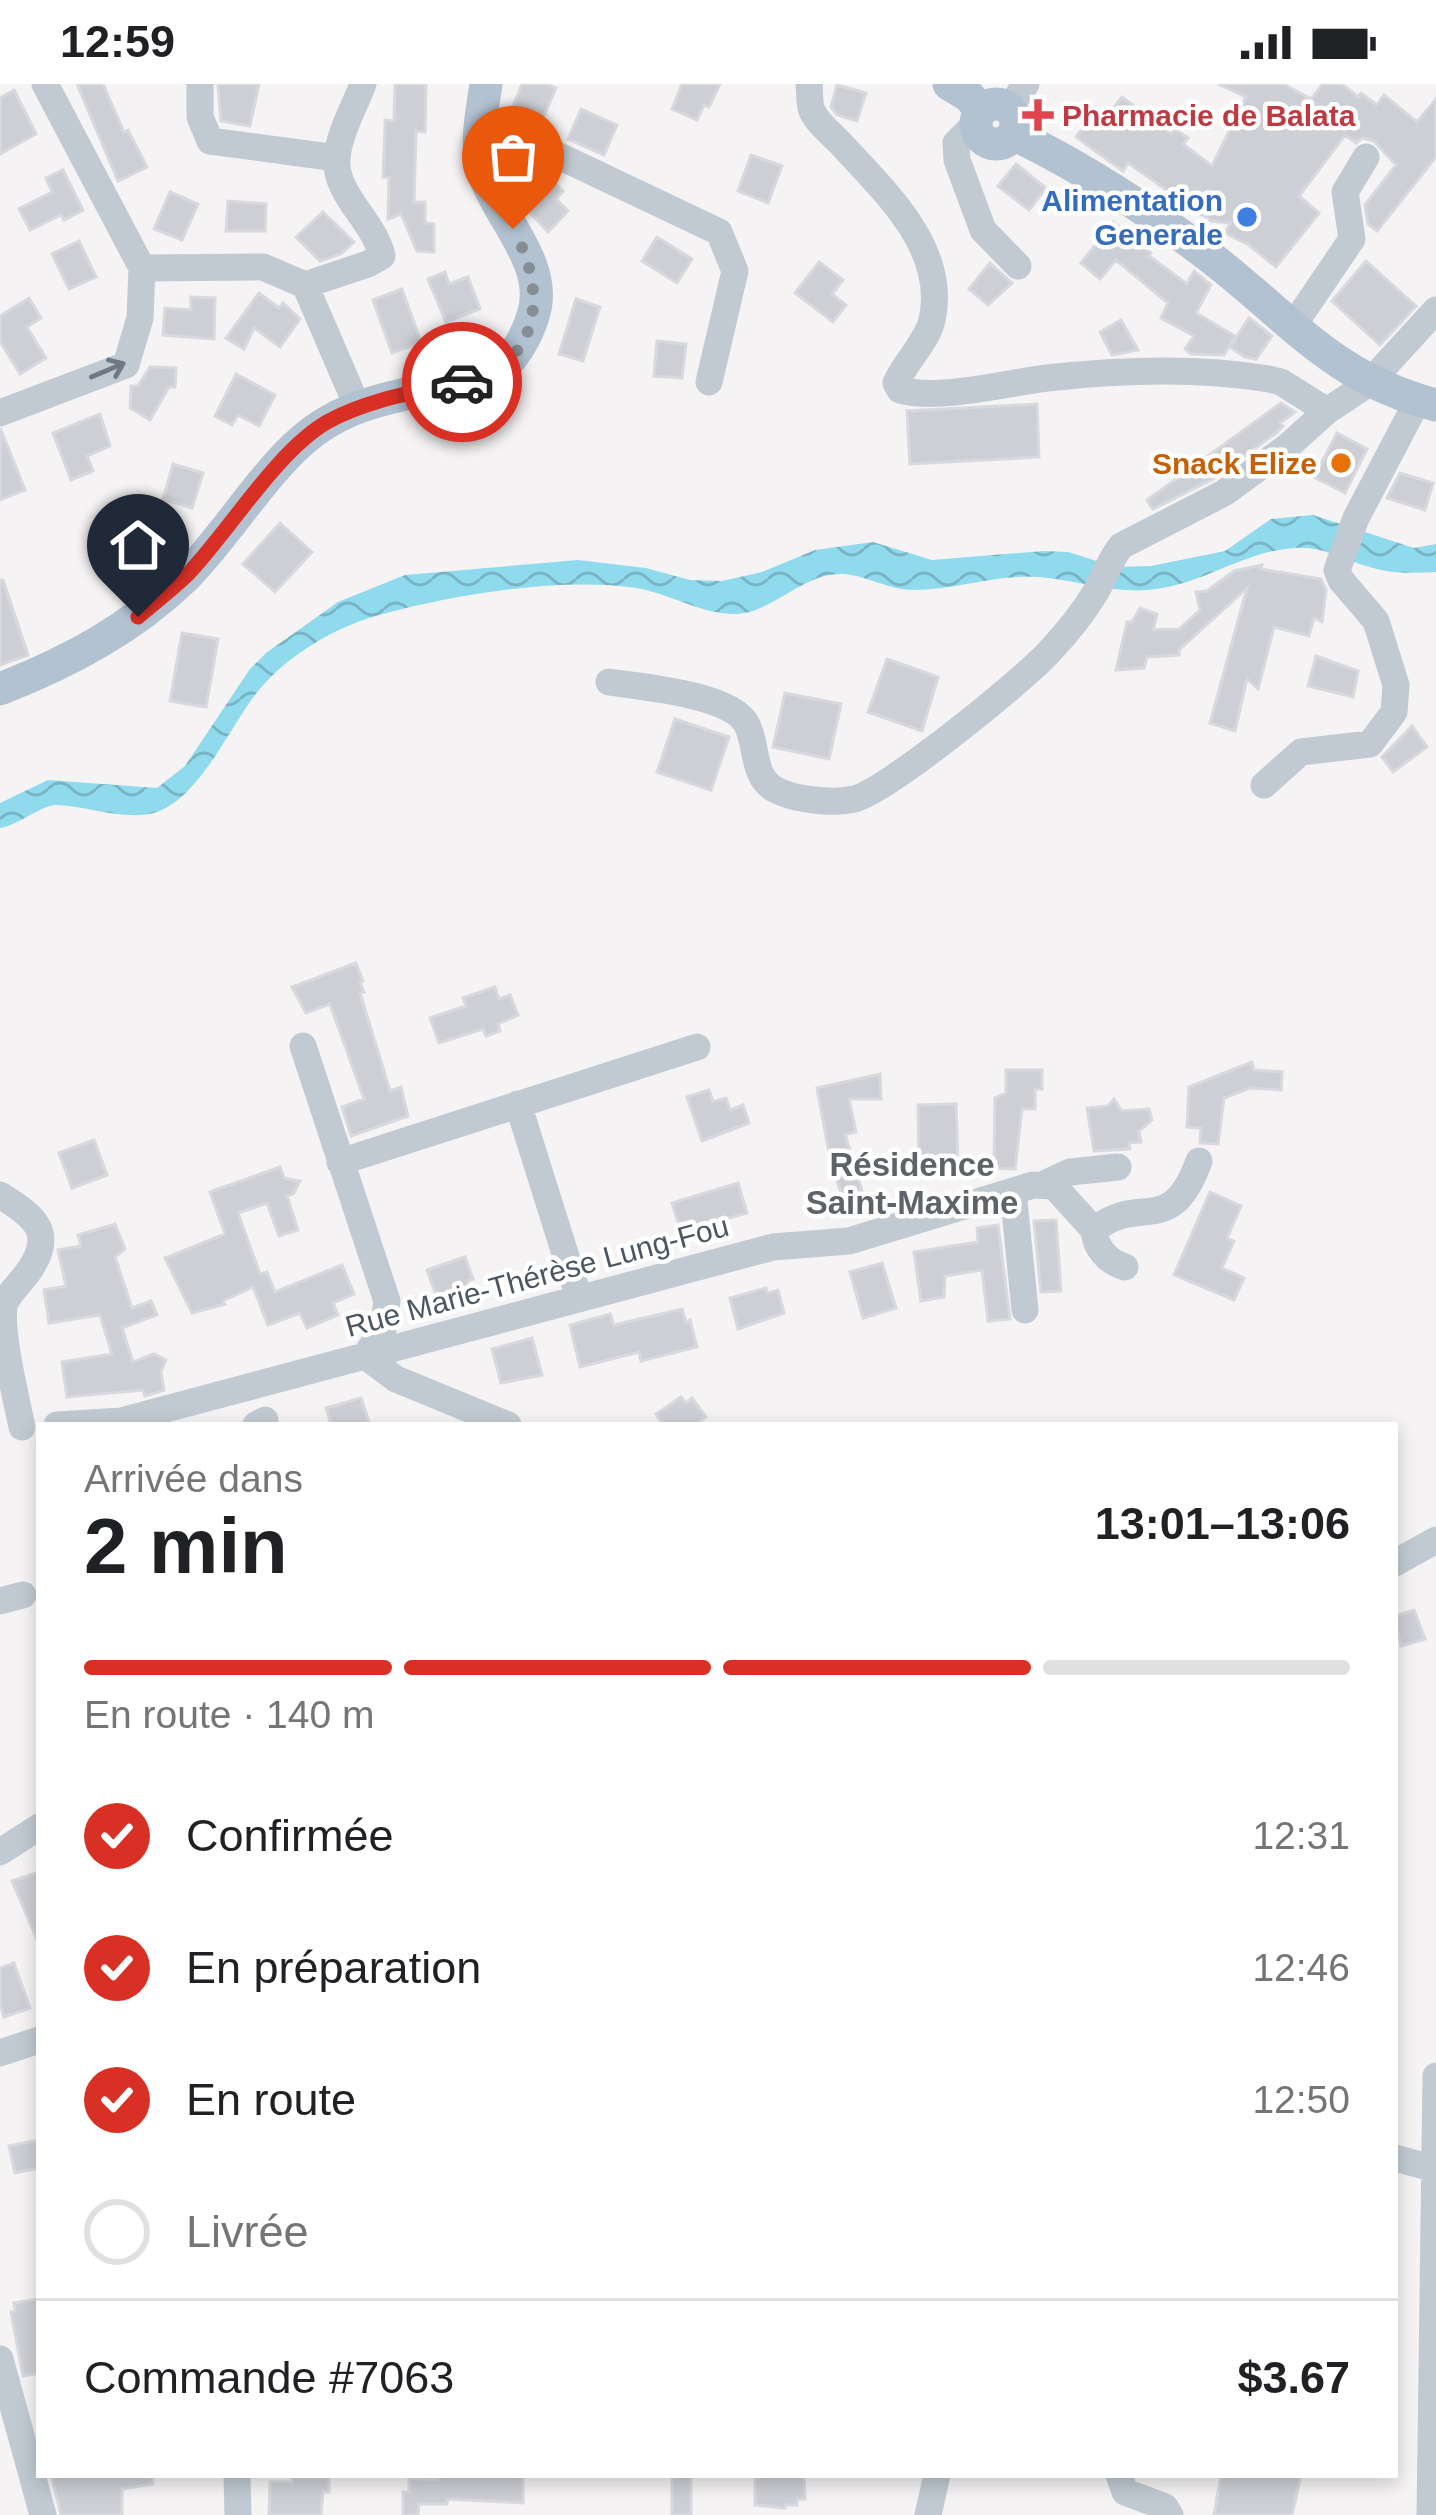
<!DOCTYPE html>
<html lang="fr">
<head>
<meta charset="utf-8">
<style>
	body { margin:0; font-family:Helvetica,sans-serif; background:#f6f6f6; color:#202124; height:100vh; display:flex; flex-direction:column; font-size:45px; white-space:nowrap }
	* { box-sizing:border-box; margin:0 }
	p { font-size:39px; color:#757577 }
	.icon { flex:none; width:66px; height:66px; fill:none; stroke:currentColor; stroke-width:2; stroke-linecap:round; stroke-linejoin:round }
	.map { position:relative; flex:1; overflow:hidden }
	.sheet { position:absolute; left:36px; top:1338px; width:1362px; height:1056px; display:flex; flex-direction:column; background:#fff; border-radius:0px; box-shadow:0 6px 18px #0003 }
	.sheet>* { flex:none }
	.pin { position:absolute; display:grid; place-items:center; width:102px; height:102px; color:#fff; margin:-123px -51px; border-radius:50% 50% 50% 0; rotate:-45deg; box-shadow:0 0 12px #0007 }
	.pin .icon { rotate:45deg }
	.courier { position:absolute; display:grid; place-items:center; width:120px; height:120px; margin:-60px; border:9px solid #d93025; border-radius:50%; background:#fff; color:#222; box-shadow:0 3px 15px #0007 }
	.summary em { font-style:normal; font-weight:700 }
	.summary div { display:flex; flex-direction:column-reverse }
	.summary { display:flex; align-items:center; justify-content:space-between; height:204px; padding:0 48px }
	h1 { font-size:78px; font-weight:700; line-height:90px }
	.bar { display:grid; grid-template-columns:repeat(4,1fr); gap:18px 12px; align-content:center; height:144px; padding:0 48px }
	.bar i { height:15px; border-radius:9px; background:#e0e0e0 }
	.bar .current { background:#d93025 }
	.bar p { grid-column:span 4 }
	.line { display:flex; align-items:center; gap:30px; padding:0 48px; border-top:3px solid #e0e0e0 }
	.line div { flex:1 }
	ol { padding:0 48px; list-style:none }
	li { display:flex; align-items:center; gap:36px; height:132px }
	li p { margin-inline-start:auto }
	li .icon { padding:12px; border-radius:50%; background:#d93025; color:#fff; stroke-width:4 }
	li:last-child { color:#757577 }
	li i { width:66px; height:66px; border:6px solid #e0e0e0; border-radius:50% }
	.status { display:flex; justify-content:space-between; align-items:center; height:84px; padding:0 60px; background:#fff; direction:ltr }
	.status svg { height:33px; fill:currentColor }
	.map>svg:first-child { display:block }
</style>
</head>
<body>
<div class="status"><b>12:59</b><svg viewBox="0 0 49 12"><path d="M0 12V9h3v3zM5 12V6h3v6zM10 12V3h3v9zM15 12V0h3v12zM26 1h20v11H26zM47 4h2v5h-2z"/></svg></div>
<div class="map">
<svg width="1436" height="2431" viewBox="0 0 1436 2431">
	<defs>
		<pattern id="water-waves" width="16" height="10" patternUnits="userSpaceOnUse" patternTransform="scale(3)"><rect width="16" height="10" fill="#90daee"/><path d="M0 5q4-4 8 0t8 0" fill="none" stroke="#78b4c4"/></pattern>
	</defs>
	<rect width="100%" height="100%" fill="#f5f3f3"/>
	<path fill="url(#water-waves)" d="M1313,431L1414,464L1436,460V488C1415,489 1393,490 1373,484C1346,477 1324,462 1295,464C1245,467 1205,499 1156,505C1118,511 1077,496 1039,493C996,490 955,506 913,506C889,506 866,491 842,490C801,489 772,531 732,530C699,529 668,509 636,504C561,493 457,510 383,530C336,542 285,572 255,611C229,645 199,713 157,728C127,738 88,722 57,721C43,720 21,740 0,744V719L48,696L157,704L185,682L250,585L266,569L338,518L405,491L578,476L646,484L690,496L722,497L762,488L815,466L873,458L932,476L1044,467L1068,468L1116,483L1151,482L1225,467L1271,435Z"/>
	<path fill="#cdcfd5" stroke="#d7d9de" stroke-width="3" d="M77,0H103L124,48L128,46L147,83L118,97Z
		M218,0H259L250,42L221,37Z
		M395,0H426L425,48L416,47L414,118H425V139L434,140V168L417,167L401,130L388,135L389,93H383L385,44V36L394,37Z
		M522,0H546L556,4L539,43L510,29Z
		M682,0H720L709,23L704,21L697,36L672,25Z
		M1218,0H1283L1311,15L1323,0H1342L1358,13L1361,9L1377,21L1384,11L1417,38L1436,15V73L1377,147L1368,140L1365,121L1396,81L1374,57L1362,54L1356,59L1345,51L1299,112L1319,129L1276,183L1249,161L1225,149L1230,139L1211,137L1128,79L1123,87L1076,53L1094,29L1099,32L1111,27L1122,13L1171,50L1175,45L1188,54L1183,60L1212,82L1246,13Z
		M837,1L866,9L857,37L837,31L831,23Z
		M14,6L36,50L0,70V14Z
		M581,25L617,41L604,71L568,55Z
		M751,71L782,82L768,119L738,107Z
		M509,72L543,103L551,95L563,107L556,115L568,127L548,148L523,121L532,112L506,88L503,79Z
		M1016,80L1046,104L1029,126L998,102Z
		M63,86L83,126L64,136L61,131L30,146L19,125L52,108L46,94Z
		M170,108L198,120L182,156L154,145Z
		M228,117L266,120L265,147H226Z
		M323,128L354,158L341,170L320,177L296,153Z
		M1113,138L1151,169L1149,172L1187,200L1194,187L1211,201L1196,229L1235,252L1224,271L1191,270L1185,265L1194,252L1161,234L1168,219L1116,176L1100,195L1081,179Z
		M657,153L692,175L677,199L642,177Z
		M79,157L96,193L69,205L52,170Z
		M1366,177L1416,222L1380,261L1332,217Z
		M819,178L843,196L832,210L846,221L833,238L795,209Z
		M990,179L1012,199L988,221L969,205Z
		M445,188L449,200L468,193L480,225L446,238L428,195Z
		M402,205L421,258L392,269L373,216Z
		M259,209L279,224L283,219L300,235L280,263L254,244L244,265L226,254Z
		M191,213L215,214L214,255L163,251L165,224L191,226Z
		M29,214L41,234L27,243L46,274L20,290L0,257V232Z
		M576,215L600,223L583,277L559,270Z
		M1249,234L1272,252L1256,275L1245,273L1230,263Z
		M1121,236L1138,266L1112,271L1100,248Z
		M657,257L686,260L682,294L654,292Z
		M150,283L176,284L175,303H169L150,336L130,324L131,302H138Z
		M236,290L275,311L259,342L238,331L232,341L215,332Z
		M1281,319L1295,328L1280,339L1283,342L1276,349L1215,394L1153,425L1147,416Z
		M1037,320L1039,373L910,380L907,327Z
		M100,330L110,362L87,372L93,387L71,396L53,349Z
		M1,346L25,406L0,416V347Z
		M1337,349L1367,365L1345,409L1314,393Z
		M173,380L203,389L192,424L163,415Z
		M1400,389L1433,399L1425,426L1387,414Z
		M280,439L312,468L275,508L243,480Z
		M1262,481L1261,485L1321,495L1326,506L1322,538L1314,534L1309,552L1274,543L1258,605L1247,595L1235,647L1210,639L1247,504L1179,566V571L1147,573L1144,584L1116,586L1127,538H1132L1140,524L1157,530L1153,546L1179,545L1200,526L1196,508L1207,507L1234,487Z
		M0,496H3L28,571L0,581Z
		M182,549L218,555L206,623L170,617Z
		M1316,572L1358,587L1353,613L1308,602Z
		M887,575L938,593L922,647L868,628Z
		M785,609L841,620L829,675L773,663Z
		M675,635L729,653L711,706L657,688Z
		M1412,642L1427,663L1393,688L1382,673Z
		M356,879L363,897L360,899L364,908L360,909L390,1007L401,1003L408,1032L351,1052L342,1023L364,1015L330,920L306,929L292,903Z
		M495,903L499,915L510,911L518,931L498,940L500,947L486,952L483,945L439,959L430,934L466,922L463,914Z
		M1252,978L1254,986L1282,988L1281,1006L1250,1004L1224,1014L1218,1060L1200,1059L1201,1044L1187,1043L1189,1003Z
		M1006,986H1042V1005H1035V1025H1022L1015,1085L994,1084L995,1014L1006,1009Z
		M880,990L881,1015H849L856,1048L845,1050L867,1124L847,1129L830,1074L817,1004Z
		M709,1006L713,1018L726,1014L730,1026L743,1021L749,1039L702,1057L687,1013Z
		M1114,1015L1122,1027L1149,1025L1152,1036L1139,1047L1141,1058L1129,1059L1130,1065L1094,1067L1087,1024L1108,1022Z
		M956,1020L958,1082L919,1084L918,1021Z
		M94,1056L107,1091L72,1104L59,1069Z
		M280,1083L284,1094L300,1097L293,1110L287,1112L298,1146L279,1152L267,1119L238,1129L260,1190L267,1188L275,1208L342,1181L354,1210L333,1219L338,1231L307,1244L300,1229L268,1241L253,1203L223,1217L225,1220L192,1229L165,1174L225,1150L210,1108Z
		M738,1099L747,1129L681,1148L672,1119Z
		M1210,1108L1241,1122L1227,1154L1234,1157L1222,1184L1244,1194L1234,1216L1174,1191Z
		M1056,1136L1061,1207L1041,1208L1034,1137Z
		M115,1140L125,1165L115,1173L132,1224L151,1217L157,1231L122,1244L133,1278L154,1270L166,1276L161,1288L164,1306L145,1312L143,1306L67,1313L62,1278L112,1270L100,1231L49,1239L44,1206L66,1202L58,1166L81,1162L78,1151Z
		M998,1141L1010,1235L988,1237L982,1186L945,1192L944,1213L921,1217L914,1168L978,1158L977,1144Z
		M465,1173L473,1195L467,1197L471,1209L439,1219L427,1186Z
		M882,1179L896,1224L863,1234L850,1188Z
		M766,1204L767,1209L778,1206L784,1229L738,1245L730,1214Z
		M682,1225L686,1238L690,1236L697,1263L641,1277L639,1268L580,1283L570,1241L610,1230L614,1241Z
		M532,1254L542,1291L501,1299L492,1265Z
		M681,1313L686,1319L692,1314L706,1333L695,1341H664L656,1330Z
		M361,1314L370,1341H331L326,1324Z
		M1414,1526L1425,1555L1401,1562L1395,1532Z
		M39,1788V1860L12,1797Z
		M14,1879L30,1924L4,1933L0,1920V1884Z
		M39,2056V2084L15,2089L9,2062Z
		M39,2215V2289L23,2292L11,2228L15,2227L14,2219Z
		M51,2391H152L153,2400L122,2405V2431H61Z
		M438,2391H523V2419L448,2415L447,2420H419L418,2431H403V2408H409V2395L438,2396Z
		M672,2391H691V2431H672Z
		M755,2391H804L805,2415H797V2421H785V2424L755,2421Z
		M1221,2391H1301L1292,2431H1214Z
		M292,2393H329V2408H323L321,2431H269L270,2398H292Z"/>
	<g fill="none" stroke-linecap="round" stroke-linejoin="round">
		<path stroke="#c1cad2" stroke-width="27" d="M200,0V33L210,57L337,74
			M809,0C810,8 809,20 812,27C818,40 834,52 843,62C885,108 948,165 932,236C927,258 905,278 896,299L900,306C938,317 1006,299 1047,294C1118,286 1198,283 1269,295L1281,298L1327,327
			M1009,24L1026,0
			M481,35L719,148L735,187L709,298
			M976,39L956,59L957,76L983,146L1018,182
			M142,184L263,183L305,201L358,324
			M305,201L368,180L382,172C375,138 334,110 337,75C338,51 355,22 363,0
			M1293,242L1352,155L1345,108L1366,73
			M0,329L126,281L140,234L142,184L45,0
			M609,598C641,603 729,610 746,639C758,660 751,691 774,705C794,716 832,720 854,715C886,708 1025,595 1050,567C1066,550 1083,529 1095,509C1105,493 1109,477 1121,462L1224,409L1287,363L1327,327L1369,299L1436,226
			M1264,701L1301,668L1370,660L1394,628L1396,601L1376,537L1341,496L1337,486L1356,434L1418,316
			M303,962L387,1217L383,1246L365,1272L396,1295L508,1341
			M518,1020L579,1214
			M340,1078L697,963
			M1044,1100L1070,1088L1118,1083
			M1013,1107L1025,1226
			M0,1111C36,1133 57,1150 26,1191C19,1200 7,1211 4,1222C0,1250 16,1313 22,1343
			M1094,1146C1095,1164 1108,1178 1125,1183
			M57,1341L121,1337L773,1163L849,1157L1033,1101L1054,1102L1094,1146C1141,1108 1170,1156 1199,1077
			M256,1341L265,1336
			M1395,1479L1436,1456
			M0,1517L23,1511
			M0,1768L39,1743
			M0,1969L39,1956
			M1395,2074L1435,2085
			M0,2275L43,2431
			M237,2391L238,2431
			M1119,2391L1125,2408L1165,2423L1170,2431
			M928,2431L937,2391
			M1430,2431L1436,1992"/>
		<path stroke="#b3c2d1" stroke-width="33" d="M949,0L969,12L981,27
			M976 40a20 20 0 1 1 40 0a20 20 0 1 1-40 0Z
			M1013,50C1076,80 1145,124 1201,166C1285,228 1329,294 1436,321
			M0,605C69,578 131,545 185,493C230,449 273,370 326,339C356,320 395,312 429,305C452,300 479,298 499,285C515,274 527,251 533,232C550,181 499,135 484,90C474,61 482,29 486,0"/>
	</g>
	<defs><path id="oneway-shaft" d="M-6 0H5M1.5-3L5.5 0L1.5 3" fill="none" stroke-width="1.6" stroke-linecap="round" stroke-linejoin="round" transform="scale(3)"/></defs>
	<use stroke="#6e7983" href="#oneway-shaft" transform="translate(108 286) rotate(-23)"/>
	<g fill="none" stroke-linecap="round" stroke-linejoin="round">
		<path stroke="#868d94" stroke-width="12" stroke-dasharray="0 21.6" d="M462,298C542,281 548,207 513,145"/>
		<path stroke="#d93025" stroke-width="15" d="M138,533C154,519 173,505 188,490C230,446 276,368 327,338C368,315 417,308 462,298"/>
	</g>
	<path fill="#e0444e" stroke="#fff" stroke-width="4.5" d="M1032 13h12v12h12v12h-12v12h-12v-12h-12v-12h12z"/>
	<circle fill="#3f7fe0" stroke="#fff" stroke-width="4.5" cx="1247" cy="133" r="12"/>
	<circle fill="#e8710a" stroke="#fff" stroke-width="4.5" cx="1341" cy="379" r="12"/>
	<g text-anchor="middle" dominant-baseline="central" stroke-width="9" stroke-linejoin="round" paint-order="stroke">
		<g font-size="30" font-weight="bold" fill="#be3a42" stroke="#fff" text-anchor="start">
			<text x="1062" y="31">Pharmacie de Balata</text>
		</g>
		<g font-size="30" font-weight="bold" fill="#366cbe" stroke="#fff" text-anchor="end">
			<text x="1223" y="116">Alimentation<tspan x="1223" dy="34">Generale</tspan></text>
		</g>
		<g font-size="30" font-weight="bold" fill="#c56008" stroke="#fff" text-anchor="end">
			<text x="1317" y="379">Snack Elize</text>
		</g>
		<g font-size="30" fill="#4a5661" stroke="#fff">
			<text transform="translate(537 1192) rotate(-15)">Rue Marie-Thérèse Lung-Fou</text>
		</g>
		<g font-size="33" font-weight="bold" fill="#5f6368" stroke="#fff">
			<text x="912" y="1080">Résidence<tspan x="912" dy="38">Saint-Maxime</tspan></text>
		</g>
	</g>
</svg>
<div class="pin" style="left:513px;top:145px;background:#ea580c"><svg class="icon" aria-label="bag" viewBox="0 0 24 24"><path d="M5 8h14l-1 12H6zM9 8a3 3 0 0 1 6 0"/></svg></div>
<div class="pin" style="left:138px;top:533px;background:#1f2937"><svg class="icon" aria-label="home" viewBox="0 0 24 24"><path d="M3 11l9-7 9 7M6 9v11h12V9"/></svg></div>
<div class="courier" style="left:462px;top:298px"><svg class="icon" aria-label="car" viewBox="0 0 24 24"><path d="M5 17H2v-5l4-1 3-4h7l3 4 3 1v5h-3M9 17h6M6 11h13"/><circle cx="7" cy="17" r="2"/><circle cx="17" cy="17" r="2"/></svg></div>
<section class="sheet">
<div class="summary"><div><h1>2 min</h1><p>Arrivée dans</p></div><em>13:01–13:06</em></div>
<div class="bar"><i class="current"></i><i class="current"></i><i class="current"></i><i></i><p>En route · 140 m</p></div>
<ol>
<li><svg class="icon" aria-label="check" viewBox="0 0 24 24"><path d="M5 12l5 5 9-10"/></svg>Confirmée<p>12:31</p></li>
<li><svg class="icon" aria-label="check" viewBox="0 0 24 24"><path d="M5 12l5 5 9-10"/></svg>En préparation<p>12:46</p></li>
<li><svg class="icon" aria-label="check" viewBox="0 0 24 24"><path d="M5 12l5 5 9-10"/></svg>En route<p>12:50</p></li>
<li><i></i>Livrée</li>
</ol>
<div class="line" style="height:156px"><div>Commande #7063</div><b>$3.67</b></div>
</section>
</div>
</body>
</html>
